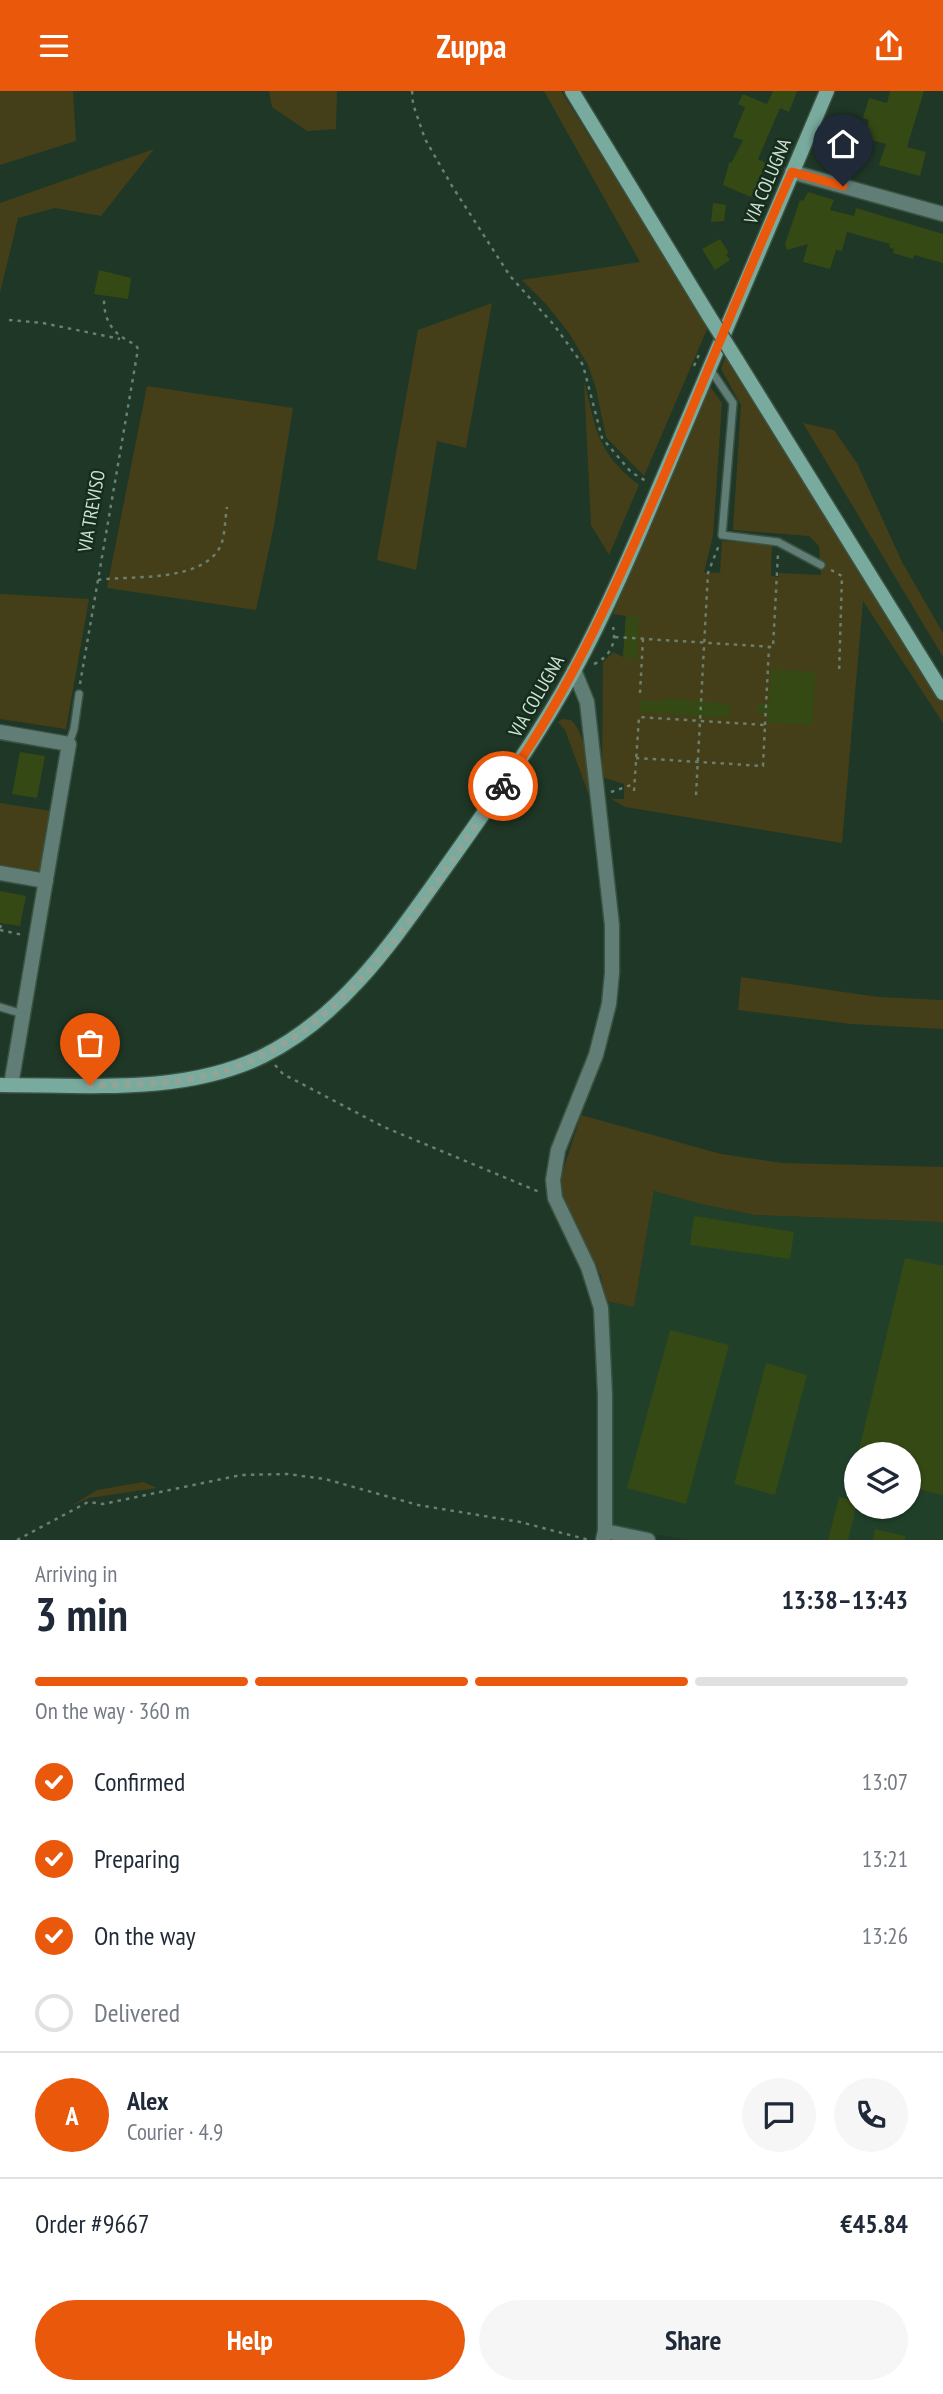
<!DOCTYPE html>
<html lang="en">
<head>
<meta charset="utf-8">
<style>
	body { margin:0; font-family:"PT Sans Narrow",sans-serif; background:#f6f6f7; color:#1f2937; height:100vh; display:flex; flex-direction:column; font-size:26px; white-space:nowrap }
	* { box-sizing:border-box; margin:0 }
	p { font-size:23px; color:#747a83 }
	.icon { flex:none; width:38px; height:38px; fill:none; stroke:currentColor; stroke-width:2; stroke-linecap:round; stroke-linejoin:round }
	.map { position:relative; height:1449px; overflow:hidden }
	.side { display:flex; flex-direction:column; background:#fff; flex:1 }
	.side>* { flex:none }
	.tools { position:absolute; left:844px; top:1351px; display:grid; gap:14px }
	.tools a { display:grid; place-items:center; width:77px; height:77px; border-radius:50%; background:#fff; box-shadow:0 2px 5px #0004; font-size:35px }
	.pin { position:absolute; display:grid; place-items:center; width:60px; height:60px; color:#fff; margin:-72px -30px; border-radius:50% 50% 50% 0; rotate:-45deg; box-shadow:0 0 7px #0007 }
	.pin .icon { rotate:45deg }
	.courier { position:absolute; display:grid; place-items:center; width:70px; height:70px; margin:-35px; border:5px solid #ea580c; border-radius:50%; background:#fff; color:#222; box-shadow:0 2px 9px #0007 }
	.head em { font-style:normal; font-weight:600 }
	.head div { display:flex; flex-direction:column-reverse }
	.head { display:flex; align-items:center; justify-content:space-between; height:119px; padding:0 35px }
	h1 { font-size:46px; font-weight:600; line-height:52px }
	.bar { display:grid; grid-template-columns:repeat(4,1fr); gap:10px 7px; align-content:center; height:84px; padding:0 35px }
	.bar i { height:9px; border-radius:5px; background:#e0e1e3 }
	.bar .on { background:#ea580c }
	.bar p { grid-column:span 4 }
	.line { display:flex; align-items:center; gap:18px; padding:0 35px; border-top:2px solid #e0e1e3 }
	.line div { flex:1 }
	.round { display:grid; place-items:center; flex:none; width:74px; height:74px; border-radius:37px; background:#f6f6f7 }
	ol { padding:0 35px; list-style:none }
	li { display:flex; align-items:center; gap:21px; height:77px }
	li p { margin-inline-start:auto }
	li .icon { padding:7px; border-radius:50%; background:#ea580c; color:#fff; stroke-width:4 }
	li:last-child { color:#747a83 }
	li i { width:38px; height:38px; border:4px solid #e0e1e3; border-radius:50% }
	.primary-button { display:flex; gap:14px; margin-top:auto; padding:14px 35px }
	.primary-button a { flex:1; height:80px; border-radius:42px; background:#ea580c; color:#fff; font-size:28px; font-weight:600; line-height:80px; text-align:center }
	.primary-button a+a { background:#f6f6f7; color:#1f2937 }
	header { display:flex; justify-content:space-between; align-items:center; height:91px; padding:0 35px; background:#ea580c; color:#fff; font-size:32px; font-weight:600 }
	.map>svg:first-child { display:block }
</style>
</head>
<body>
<header><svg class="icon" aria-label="menu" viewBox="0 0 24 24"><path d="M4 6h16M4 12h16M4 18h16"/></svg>Zuppa<svg class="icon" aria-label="share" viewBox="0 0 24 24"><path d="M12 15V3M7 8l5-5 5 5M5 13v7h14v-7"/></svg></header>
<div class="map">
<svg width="943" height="1449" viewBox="0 0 943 1449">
	<rect width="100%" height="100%" fill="#1f3726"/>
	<path fill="#21402a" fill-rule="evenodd" d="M654,1100L701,1113L755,1124L943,1131V1449H691L622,1438L614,1434L608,1421L607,1412L611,1250L606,1210L634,1215ZM856,1363H908V1416H856Z"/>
	<path fill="#443f18" d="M0,0H73L76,50L0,74Z
		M269,0H337L336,38L307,40L272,16Z
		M544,0H561L708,236L644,385L606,346L596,298L588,274L569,242L546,213L522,189L640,171Z
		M154,58L101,125L55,117L18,127L0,202V112Z
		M492,212L466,357L437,350L416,479L377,469L418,239Z
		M727,261L943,611V632L863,510L842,752L625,716L611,708H624V693L602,686L603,571L613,561L623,566L626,525L613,523L709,294L722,312L713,445L704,481L720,482L722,450L772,453L771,485L779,486V482L821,484L819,455L809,445L733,439L741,314L721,278Z
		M584,290C597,340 596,360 639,394L609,464L591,434Z
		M147,295L293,317L274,435L256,519L107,497Z
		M803,332L834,339L857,372L902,471L943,542V566Z
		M0,503L89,508L66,638L0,628Z
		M562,628L571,629C588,644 588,686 590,707L565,639L558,631Z
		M0,712L51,720L41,782L0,775Z
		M741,886L878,906L943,909V938L851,933L738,919Z
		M581,1024L721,1063L782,1072L943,1076V1131L755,1124L701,1113L654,1100L634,1216L606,1210L601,1185L566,1116L562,1101V1083Z
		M143,1391L157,1397L89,1407L71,1415L97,1399Z"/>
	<path fill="#354914" d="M773,0H797L789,21L780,17L758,68L766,72L751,106L723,94L729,72L732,71L743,49L733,46L745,16L738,13L743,3L767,13Z
		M890,0H924L907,56L926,61L920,85L879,74L886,53L864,47L869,29L863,27L869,7L887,12Z
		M833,50L859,55L851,78L830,72L832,64L829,63Z
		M808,101L834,109L830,119L854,125L856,117L943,143V172L914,164L913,168L893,162L894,158L889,156L890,153L847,141L842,160L836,159L830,178L803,171L808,153L787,159L785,153L800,109L803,110Z
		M713,112L726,114L724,130L711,131Z
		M720,148L729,162L726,163L730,169L715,179L702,158Z
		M99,179L131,187L128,208L94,203Z
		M626,524L639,526L637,568L623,567Z
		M771,578L815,581L813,634L767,631L768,623H757L758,612L769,613Z
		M667,607L730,613L729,627L640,621V609L666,610Z
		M20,661L45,665L37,707L12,703Z
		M0,800L26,805L20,835L0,832Z
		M694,1125L794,1141L790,1168L690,1154Z
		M905,1167L943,1175V1404L908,1396V1363H858Z
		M670,1239L729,1254L686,1413L627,1397Z
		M766,1272L807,1284L775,1404L734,1393Z
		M839,1406L856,1410L854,1425L848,1449H828Z
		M875,1438L905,1445V1449H873Z"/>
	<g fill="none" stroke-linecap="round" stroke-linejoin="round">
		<defs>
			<path id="lane" d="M710,278L733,312L722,444L778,451L821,474
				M69,653L74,638L79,603
				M0,916L23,923"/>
			<path id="street" d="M792,81L943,123
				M574,579L587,611L612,834V882L609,913L596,964L558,1059L553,1089L555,1107L588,1176L601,1217L605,1304V1440L603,1449
				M0,641L69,653L11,994
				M0,782L46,790
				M605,1440L648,1449"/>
			<path id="secondary" d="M572,0L709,225
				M736,268L943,602
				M0,994C87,994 183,1004 263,965C342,926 393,850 443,780C489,715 535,651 574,580C613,508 644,431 676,356C727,238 776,119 827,0"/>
		</defs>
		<use href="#lane" stroke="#3b5242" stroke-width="10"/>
		<use href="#street" stroke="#3b5242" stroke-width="17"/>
		<use href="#secondary" stroke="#3b5242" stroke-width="17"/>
		<path stroke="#6b7f70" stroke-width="2.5" stroke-dasharray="3.5 5" stroke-linecap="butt" d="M412,0L413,13L425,48L452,95L510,185L554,234L583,274L602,347L631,381L646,390
			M9,229L43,232L120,248
			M694,275L700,261
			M831,479L842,485L839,583
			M98,489C133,484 204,492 221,454C225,444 225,428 227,416
			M615,546L773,556L778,463
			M594,573C609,566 617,553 613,536
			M80,593L138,258L136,254C115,244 104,233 104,208
			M640,602L643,548
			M765,634L769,557
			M634,700L639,626L765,634L763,675L636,667
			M611,701L634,693
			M696,704L708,482L719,454
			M0,837L1,834
			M0,839L23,844
			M275,974L283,983L384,1036L542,1102
			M17,1449L88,1411L103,1413L241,1384L287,1383L325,1388L418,1414L520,1431L589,1449"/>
		<use href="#lane" stroke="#607e76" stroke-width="7"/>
		<use href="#street" stroke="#607e76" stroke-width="14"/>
		<use href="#secondary" stroke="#79aa9e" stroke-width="14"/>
		<defs>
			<path id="secondary-bridge" d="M709,225L736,268"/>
		</defs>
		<use href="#secondary-bridge" stroke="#3b5242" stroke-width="17" stroke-linecap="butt"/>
		<use href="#secondary-bridge" stroke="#79aa9e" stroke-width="14"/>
	</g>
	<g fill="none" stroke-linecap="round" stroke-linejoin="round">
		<path stroke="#93a497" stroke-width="7" stroke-dasharray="0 12.6" d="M90,994C125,993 162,994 196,987C342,960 424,806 503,695"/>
		<path stroke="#ea580c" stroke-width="9" d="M503,695C569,602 615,498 660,394C704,290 746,184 792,81L843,95"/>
	</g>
	<g text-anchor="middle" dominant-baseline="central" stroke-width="5" stroke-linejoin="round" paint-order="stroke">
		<g font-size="19" fill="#d1dfd4" stroke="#152d1c">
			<text transform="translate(767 90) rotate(-67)">VIA COLUGNA</text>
			<text transform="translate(91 420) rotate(-80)">VIA TREVISO</text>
			<text transform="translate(536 605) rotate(-60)">VIA COLUGNA</text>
		</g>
	</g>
</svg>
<div class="tools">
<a><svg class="icon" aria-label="layers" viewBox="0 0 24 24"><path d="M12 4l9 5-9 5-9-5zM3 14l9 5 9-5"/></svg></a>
</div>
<div class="pin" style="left:90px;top:994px;background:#ea580c"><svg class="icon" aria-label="bag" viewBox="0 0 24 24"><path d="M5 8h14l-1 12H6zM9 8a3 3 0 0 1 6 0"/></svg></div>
<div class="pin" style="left:843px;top:95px;background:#1f2937"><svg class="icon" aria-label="home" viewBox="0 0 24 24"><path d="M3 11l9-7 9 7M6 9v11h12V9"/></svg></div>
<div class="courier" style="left:503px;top:695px"><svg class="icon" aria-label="bike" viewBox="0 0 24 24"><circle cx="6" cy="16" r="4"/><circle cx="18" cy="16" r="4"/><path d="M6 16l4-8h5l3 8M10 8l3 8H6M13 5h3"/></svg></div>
</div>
<section class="side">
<div class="head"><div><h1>3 min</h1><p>Arriving in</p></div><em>13:38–13:43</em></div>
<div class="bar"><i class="on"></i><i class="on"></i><i class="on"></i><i></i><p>On the way · 360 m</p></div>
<ol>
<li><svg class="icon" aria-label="check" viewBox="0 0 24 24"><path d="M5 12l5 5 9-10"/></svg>Confirmed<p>13:07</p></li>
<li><svg class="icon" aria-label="check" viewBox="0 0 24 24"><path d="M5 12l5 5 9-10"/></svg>Preparing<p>13:21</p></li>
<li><svg class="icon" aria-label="check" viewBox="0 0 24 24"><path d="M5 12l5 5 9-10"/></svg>On the way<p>13:26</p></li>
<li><i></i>Delivered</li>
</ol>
<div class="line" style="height:126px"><b class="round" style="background:#ea580c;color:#fff">A</b><div><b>Alex</b><p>Courier · 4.9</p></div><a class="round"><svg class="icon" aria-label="chat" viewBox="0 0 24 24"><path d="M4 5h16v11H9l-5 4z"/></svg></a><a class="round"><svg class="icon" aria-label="phone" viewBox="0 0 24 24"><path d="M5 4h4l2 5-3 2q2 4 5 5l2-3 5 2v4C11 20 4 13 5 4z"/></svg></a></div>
<div class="line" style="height:91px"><div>Order #9667</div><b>€45.84</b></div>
<div class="primary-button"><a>Help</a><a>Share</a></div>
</section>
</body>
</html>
